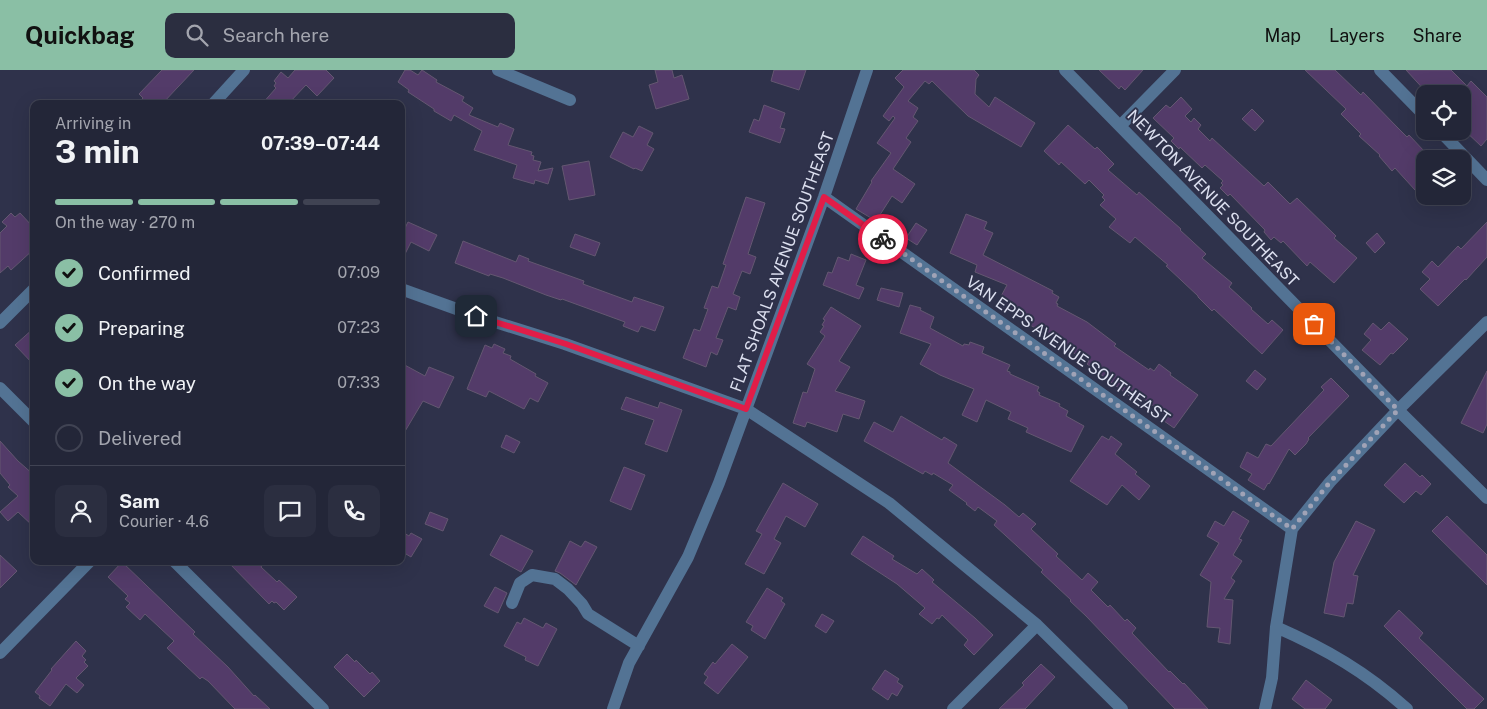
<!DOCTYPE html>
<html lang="en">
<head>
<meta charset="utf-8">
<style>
	body { margin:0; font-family:"Public Sans",sans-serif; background:#2b2e40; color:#f1f3f6; height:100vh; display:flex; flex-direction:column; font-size:19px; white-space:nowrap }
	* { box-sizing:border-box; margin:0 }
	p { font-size:16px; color:#a3a5ae }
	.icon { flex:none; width:28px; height:28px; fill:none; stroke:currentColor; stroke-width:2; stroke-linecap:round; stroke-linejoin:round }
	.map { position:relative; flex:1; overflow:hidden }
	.sheet { position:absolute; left:30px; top:30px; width:375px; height:465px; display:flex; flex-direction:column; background:#232638; border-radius:10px; box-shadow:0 5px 20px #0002,0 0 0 1px #404353 }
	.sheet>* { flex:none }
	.buttons { position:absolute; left:1416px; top:15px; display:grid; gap:10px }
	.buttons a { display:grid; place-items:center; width:55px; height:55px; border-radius:10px; background:#232638; box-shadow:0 5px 20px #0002,0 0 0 1px #404353; font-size:25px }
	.pin { position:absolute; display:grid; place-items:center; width:42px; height:42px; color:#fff; margin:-21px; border-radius:10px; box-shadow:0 2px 8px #0006 }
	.courier { position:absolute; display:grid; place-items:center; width:50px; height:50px; margin:-25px; border:4px solid #e11d48; border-radius:50%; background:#fff; color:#222; box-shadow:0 1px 6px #0007 }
	.headline em { font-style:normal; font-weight:700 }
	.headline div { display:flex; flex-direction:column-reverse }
	.headline { display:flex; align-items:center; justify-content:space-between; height:85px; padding:0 25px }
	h1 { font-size:32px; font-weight:700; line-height:38px }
	.bar { display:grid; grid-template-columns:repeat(4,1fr); gap:8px 5px; align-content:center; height:60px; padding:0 25px }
	.bar i { height:6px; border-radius:4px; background:#404353 }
	.bar .active { background:#8abfa5 }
	.bar p { grid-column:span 4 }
	.line { display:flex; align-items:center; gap:12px; padding:0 25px; border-top:1px solid #404353 }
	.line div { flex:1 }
	.round { display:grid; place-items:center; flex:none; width:52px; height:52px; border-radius:10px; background:#2b2e40 }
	ol { padding:0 25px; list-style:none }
	li { display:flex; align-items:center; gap:15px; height:55px }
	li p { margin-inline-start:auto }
	li .icon { padding:5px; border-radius:50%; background:#8abfa5; color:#111; stroke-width:4 }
	li:last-child { color:#a3a5ae }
	li i { width:28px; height:28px; border:2px solid #404353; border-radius:50% }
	header { display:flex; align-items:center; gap:30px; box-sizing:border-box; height:70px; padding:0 25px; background:#8abfa5; color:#111 }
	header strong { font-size:24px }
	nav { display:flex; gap:28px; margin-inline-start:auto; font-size:18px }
	.search { width:350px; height:45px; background:#2b2e40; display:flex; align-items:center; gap:12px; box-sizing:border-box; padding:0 18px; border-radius:10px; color:#a3a5ae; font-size:19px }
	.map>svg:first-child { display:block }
</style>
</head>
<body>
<header>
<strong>Quickbag</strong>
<div class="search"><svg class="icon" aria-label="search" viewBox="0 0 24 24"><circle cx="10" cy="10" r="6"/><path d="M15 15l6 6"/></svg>Search here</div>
<nav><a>Map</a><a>Layers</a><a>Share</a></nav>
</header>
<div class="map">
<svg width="1487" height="639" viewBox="0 0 1487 639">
	<rect width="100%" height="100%" fill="#2f324b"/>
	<path fill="#533b69" stroke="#645771" d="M162,0H194L162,34H137L143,28L139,24Z
		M295,0H326L334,8L317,26L306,15L288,34H262L276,18L274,16L276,13L274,11L281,2L288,8Z
		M405,0H410L418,5L422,0L437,10L436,12L464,27L462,31L473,38L469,45L498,57L500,53L514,59L508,75L532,82L531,85L534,86L533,90L541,92L538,101L553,98L548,114L535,110L534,114L513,108L517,95L474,80L482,61L454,45L451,51L434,41V39L408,22L409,20L398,12Z
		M655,0H672L674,8L682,5L689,29L656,39L649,15L658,12Z
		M774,0H806L799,20L771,11Z
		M903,0H974L979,5L976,9L975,24L989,37L995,27L1035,53L1021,77L968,46L932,11L929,14L925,11L908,31L918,38L913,47L918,51L906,68L911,72L893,99L915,114L902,133L892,126L876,151L856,139L872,112L871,111L891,83L877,73L895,48L893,46L889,51L883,46L904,17L895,8Z
		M1099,0H1143L1125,20L1121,16L1119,19Z
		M1305,0H1335L1361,25L1363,22L1397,57L1407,67L1409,65L1425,82V131L1395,98L1392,101L1379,86L1380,85L1359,66L1361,64L1341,44L1346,39Z
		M1406,0H1451L1467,16L1471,11L1487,27V69L1481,76L1462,58V24H1428Z
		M1181,27L1192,39L1185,46L1191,52L1194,48L1201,55L1198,59L1210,71L1212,68L1264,116L1268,112L1290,134L1297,128L1336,166L1334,168L1357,188L1334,213L1310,192L1307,196L1283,171L1281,173L1274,167L1271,170L1264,162L1265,160L1230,124L1228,126L1220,118L1223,115L1221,113L1223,111L1205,95L1202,98L1180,77L1179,79L1171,71L1174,68L1153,48L1166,35L1170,38Z
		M764,35L785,43L780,58L785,59L780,73L749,62L754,49L759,51Z
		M1252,39L1264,51L1255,61L1242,49Z
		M1068,55L1095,79L1097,77L1114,94L1108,100L1137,125L1139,122L1181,159L1180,160L1206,184L1202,188L1232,213L1229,217L1252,238L1251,239L1268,254L1272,250L1283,260L1262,284L1214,239L1212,241L1198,227V226L1166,196L1168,195L1135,167L1130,173L1109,157L1116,149L1100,135L1105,130L1102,127L1104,125L1089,110L1085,114L1061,92L1059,95L1044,81Z
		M639,56L653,63L647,75L654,79L642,101L635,98L634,99L610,87L623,62L633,67Z
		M589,91L595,125L569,130L562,96Z
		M746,127L765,133L748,184L756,187L750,204L742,201L733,224L740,227L736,240L728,237L716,268L723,270L717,285L711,282L706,297L683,288L694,259L700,261L708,239L704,238L712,216L718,218L726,195L723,194Z
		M11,143L15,147L20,143L34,158V179L11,200L8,196L0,203V163L7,156L2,152Z
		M966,144L987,152L984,159L993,163L983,185L1053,221L1052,223L1059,227L1056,233L1058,234L1057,236L1087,252L1116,274L1114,276L1149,300L1150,298L1154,301L1159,294L1171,303L1170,305L1198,325L1174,358L1164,351L1168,347L1144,329L1140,334L1087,294L1089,291L1053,272L1055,268L1026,253L1028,250L997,234L1007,215L975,202L977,195L950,183Z
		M408,152L437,165L429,181L411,172L401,192V166Z
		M1487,152V187L1466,210L1465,209L1438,236L1420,219L1430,209L1422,202L1432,191L1438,197L1458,176L1461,179Z
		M916,153L927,160L917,175L906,168Z
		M1377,163L1385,173L1375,183L1366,173Z
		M575,164L600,173L595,186L570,177Z
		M463,171L516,192L519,185L529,189L528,191L584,211L583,214L632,232L634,227L664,237L655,261L641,256L638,262L623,256L625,252L562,229L561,230L546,225L503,208L490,204L489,206L455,193Z
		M851,184L866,190L856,215L864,218L859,229L823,215L828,202L832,203L838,187L849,191Z
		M881,218L903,223L899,237L877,230Z
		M910,235L921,238L920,240L934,247L930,258L963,276L964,274L969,275L970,272L984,277L982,283L1010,295L1007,301L1010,302V304L1039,317L1037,321L1040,323L1039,325L1060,334L1059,336L1068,341L1066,346L1084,356L1071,382L1026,362L1028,358L1008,349L1011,342L986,330L977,352L962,345L974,319L940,305L920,294L931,274L900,263Z
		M831,237L861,256L839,291L850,297L835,321L865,331L859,349L843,344L837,362L807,352L805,357L793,353L803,322L807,323L815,299L807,294L825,266L820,262L824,256L822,255L825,250L823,249Z
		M1389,252L1408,269L1393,284L1391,283L1380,295L1362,280L1371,270L1364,264L1373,253L1381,260Z
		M34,258V295L15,275Z
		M494,274L505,279L503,283L511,286L510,289L536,304L535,306L548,313L538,332L530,328L524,339L489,321L486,327L467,319L485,275L492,278Z
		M401,293L425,306L429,297L454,307L439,338L423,331L401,368Z
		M1255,300L1266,309L1257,320L1246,311Z
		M1487,301V354L1483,363L1461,353Z
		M1331,308L1349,326L1308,368L1309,369L1306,374L1295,385L1289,379L1269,414L1268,413L1264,420L1248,410L1252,404L1240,397L1247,382L1258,388L1266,374L1271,376L1324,320L1321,317Z
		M626,327L658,338L660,332L682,340L667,382L645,374L654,350L621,339Z
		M901,346L942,370L944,367L957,375L948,393L1005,435L1019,447L1023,443L1036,454L1031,459L1058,484L1056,486L1082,510L1088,503L1098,512L1091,520L1108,537L1110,535L1125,551L1127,549L1136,558L1132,563L1169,602L1170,601L1183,614L1184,613L1208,639H1175L1086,546L1070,531L1071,530L1041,502L1043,500L1028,486L994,455L997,451L978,437L975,441L966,434L967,433L949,420L953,415L933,403L932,405L925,401L923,404L864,371L874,352L893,362Z
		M506,365L520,372L514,383L501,377Z
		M1102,366L1109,370L1111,366L1122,374L1115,384L1137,402L1135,404L1150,416L1139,430L1122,415L1107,435L1070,411Z
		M0,371L18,391L34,405V457L18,442L8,451L0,442L18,426L8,417L10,415L0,403Z
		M1405,393L1420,407L1422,405L1431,414L1421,425L1416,421L1404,433L1384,415Z
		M624,397L645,405L631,440L610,431Z
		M783,413L818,434L805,457L786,446L774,469L781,473L764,504L745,494L762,464L756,461Z
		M1233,441L1249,451L1239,469L1242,470L1233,485L1242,491L1231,508L1235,511L1224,529L1233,530L1230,574L1218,572L1220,558L1207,557L1211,512L1200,505L1219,473L1207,466L1215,451L1224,456Z
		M430,442L448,449L443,461L425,454Z
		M1447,446L1487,485V515L1432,461Z
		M1356,451L1375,460L1353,505L1358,506L1353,534L1347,533L1344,547L1324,543L1334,492Z
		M401,461L409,466L411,463L422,469L411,487L401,481Z
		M501,465L533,481L521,502L490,485Z
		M863,466L894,486L892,489L917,504L922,499L934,510L932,512L975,548L993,565L974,585L964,575L968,570L942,545L939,549L937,548L932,554L919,544L925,538L897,514L851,484Z
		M570,471L581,477L585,471L597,477L576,515L560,503L555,501Z
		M0,485L17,501L0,518Z
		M227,491H265L261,497L277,512L279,510L297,527L284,540L276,532L274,533L272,531L269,534Z
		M122,492L195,562L193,564L228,597L254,626L255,625L270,639H235L208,611L202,607L200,609L167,578L174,571L145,544L140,550L126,537L130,533L125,529L128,526L108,507Z
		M495,517L507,523L498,543L484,536Z
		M767,518L783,528L781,531L785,534L765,569L751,560L753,556L746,552Z
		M1399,540L1423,563L1419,568L1484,629L1474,639H1467L1384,556Z
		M822,544L834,551L826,563L815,556Z
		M524,548L543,558L546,553L557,559L538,596L525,590L526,587L504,576L517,552L521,554Z
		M76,571L86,581L82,586L86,590L84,592L88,596L76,608L84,615L77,623L66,614L50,636L39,628L40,626L35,622L52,600L51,599Z
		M732,574L748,587L718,624L704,613L708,607L704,604L713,592L715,594Z
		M347,584L355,592L356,590L370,604L372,602L380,611L364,627L334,597Z
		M1041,594L1055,607L1025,639H999L1024,615L1022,613Z
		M885,600L899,609L897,612L903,616L897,626L892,623L888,630L872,619Z
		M1306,610L1332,630L1325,639H1305L1292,629Z"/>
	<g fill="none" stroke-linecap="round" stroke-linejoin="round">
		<path stroke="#537394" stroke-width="12" d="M498,0L570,30
			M1065,0L1398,340L1487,428
			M1380,0L1425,46
			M213,34L244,0
			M1120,56L1175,0
			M1440,61L1487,110
			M824,127L1292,459
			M401,219L476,246L565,274L746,339L889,433L1037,555L1122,639
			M0,253L34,219
			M0,318L34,352
			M174,491L323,639
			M512,533L520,513L532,505L555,509L568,519L582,534L588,544L639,576
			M1276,557C1326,579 1366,602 1407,639
			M0,583L90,491
			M613,639L629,593L688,487L719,413L824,127L867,0
			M953,639L1037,555
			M1265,639L1272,608L1276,557L1292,459L1330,412L1398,340L1487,252"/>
	</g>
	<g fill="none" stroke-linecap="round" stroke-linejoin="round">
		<path stroke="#a0a3b6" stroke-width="5" stroke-dasharray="0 9" d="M883,169L1292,459L1330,412L1398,340L1314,254"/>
		<path stroke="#e11d48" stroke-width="6" d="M476,246L566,274L746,339L824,127L883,169"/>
	</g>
	<g text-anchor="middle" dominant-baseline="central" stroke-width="4" stroke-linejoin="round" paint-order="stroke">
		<g font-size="16" fill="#dde0f0" stroke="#2f324b">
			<text transform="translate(1213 128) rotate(46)">NEWTON AVENUE SOUTHEAST</text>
			<text transform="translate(782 192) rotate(-70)">FLAT SHOALS AVENUE SOUTHEAST</text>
			<text transform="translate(1068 280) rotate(35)">VAN EPPS AVENUE SOUTHEAST</text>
		</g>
	</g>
</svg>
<div class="buttons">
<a><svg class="icon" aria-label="locate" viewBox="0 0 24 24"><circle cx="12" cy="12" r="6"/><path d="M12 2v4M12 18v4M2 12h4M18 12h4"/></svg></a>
<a><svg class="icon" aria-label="layers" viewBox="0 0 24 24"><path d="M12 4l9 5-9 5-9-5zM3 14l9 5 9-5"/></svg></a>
</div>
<div class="pin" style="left:1314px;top:254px;background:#ea580c"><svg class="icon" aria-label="bag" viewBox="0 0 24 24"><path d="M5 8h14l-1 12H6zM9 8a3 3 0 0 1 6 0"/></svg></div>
<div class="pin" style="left:476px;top:246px;background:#1f2937"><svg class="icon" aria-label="home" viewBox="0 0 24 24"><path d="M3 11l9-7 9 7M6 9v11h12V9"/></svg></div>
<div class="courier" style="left:883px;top:169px"><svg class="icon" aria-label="bike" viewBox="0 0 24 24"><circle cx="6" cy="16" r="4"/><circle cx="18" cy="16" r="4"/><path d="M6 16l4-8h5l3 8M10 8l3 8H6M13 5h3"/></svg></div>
<section class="sheet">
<div class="headline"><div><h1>3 min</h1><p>Arriving in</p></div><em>07:39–07:44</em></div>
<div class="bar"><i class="active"></i><i class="active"></i><i class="active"></i><i></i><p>On the way · 270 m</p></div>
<ol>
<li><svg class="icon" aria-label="check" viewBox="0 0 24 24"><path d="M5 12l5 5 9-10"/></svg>Confirmed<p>07:09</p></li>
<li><svg class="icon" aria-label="check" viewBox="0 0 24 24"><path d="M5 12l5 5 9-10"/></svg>Preparing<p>07:23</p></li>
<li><svg class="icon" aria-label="check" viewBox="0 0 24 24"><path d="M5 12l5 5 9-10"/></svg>On the way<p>07:33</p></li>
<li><i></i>Delivered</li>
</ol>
<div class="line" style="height:90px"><a class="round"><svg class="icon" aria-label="person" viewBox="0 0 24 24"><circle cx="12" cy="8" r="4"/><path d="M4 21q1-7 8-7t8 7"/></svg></a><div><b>Sam</b><p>Courier · 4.6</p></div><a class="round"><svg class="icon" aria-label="chat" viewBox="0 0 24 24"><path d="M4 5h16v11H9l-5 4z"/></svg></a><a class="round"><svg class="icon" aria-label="phone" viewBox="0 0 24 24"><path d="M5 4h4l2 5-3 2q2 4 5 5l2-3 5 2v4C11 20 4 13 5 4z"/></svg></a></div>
</section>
</div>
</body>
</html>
